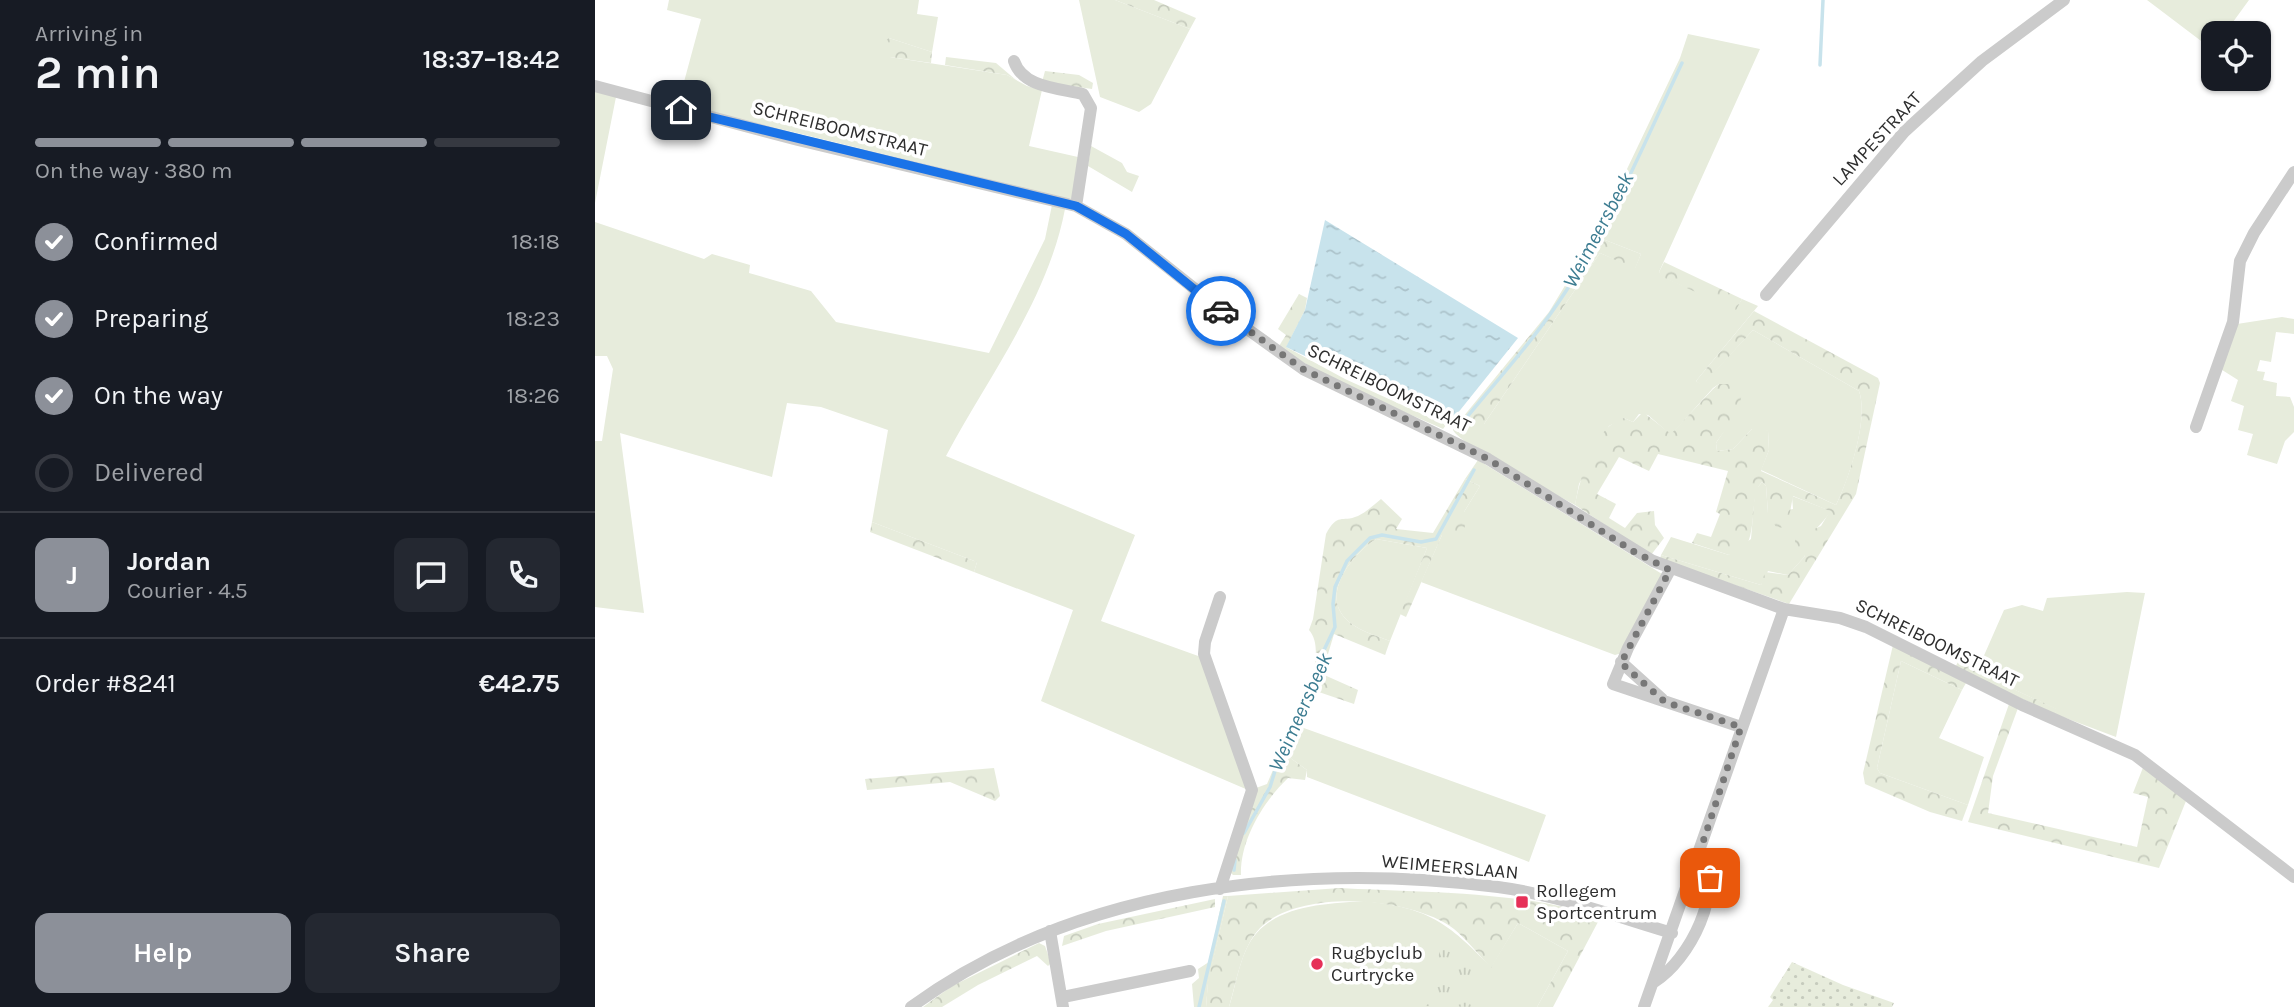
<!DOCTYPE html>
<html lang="en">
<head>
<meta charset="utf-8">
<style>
	body { margin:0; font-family:Karla,sans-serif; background:#242831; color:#f1f3f6; height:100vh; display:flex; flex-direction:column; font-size:26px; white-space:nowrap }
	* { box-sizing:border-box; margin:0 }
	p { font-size:23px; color:#9ea1a6 }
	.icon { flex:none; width:38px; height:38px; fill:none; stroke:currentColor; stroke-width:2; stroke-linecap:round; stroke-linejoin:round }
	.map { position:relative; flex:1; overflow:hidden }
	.panel { display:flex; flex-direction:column; background:#171b24; width:595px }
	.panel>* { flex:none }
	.tools { position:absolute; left:1606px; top:21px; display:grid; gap:14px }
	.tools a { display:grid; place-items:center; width:70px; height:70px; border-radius:14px; background:#171b24; box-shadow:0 2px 5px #0004; font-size:35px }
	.pin { position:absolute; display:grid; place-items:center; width:60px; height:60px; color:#fff; margin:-30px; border-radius:14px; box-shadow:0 4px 10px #0006 }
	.courier { position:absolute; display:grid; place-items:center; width:70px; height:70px; margin:-35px; border:5px solid #1a73e8; border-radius:50%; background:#fff; color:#222; box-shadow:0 2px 9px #0007 }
	.overview em { font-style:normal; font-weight:600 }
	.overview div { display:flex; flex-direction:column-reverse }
	.overview { display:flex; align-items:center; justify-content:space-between; height:119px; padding:0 35px }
	h1 { font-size:46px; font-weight:600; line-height:52px }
	.bar { display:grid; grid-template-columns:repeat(4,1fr); gap:10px 7px; align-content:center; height:84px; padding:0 35px }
	.bar i { height:9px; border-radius:5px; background:#363941 }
	.bar .current { background:#8c9099 }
	.bar p { grid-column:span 4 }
	.line { display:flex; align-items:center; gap:18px; padding:0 35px; border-top:2px solid #363941 }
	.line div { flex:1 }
	.round { display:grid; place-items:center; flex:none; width:74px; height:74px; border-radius:14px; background:#242831 }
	ol { padding:0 35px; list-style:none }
	li { display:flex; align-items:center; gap:21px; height:77px }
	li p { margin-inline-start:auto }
	li .icon { padding:7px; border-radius:50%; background:#8c9099; color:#fff; stroke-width:4 }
	li:last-child { color:#9ea1a6 }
	li i { width:38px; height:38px; border:4px solid #363941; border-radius:50% }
	.button { display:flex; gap:14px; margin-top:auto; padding:14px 35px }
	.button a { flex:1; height:80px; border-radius:14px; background:#8c9099; color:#fff; font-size:28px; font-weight:600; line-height:80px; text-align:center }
	.button a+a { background:#242831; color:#f1f3f6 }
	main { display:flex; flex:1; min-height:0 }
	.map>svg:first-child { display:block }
</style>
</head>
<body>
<main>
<section class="panel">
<div class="overview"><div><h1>2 min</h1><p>Arriving in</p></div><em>18:37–18:42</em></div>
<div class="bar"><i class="current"></i><i class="current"></i><i class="current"></i><i></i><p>On the way · 380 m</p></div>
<ol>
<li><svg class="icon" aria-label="check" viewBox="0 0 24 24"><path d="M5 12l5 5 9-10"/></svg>Confirmed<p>18:18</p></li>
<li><svg class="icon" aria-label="check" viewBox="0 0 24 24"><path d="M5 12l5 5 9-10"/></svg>Preparing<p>18:23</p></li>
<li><svg class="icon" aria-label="check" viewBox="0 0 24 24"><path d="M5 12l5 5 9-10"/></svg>On the way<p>18:26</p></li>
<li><i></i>Delivered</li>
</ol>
<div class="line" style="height:126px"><b class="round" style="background:#8c9099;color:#fff">J</b><div><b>Jordan</b><p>Courier · 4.5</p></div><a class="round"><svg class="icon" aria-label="chat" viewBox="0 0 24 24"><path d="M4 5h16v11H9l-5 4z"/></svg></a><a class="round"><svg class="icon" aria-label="phone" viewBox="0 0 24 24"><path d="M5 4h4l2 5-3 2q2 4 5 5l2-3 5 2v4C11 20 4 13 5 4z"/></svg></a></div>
<div class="line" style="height:91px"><div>Order #8241</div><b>€42.75</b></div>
<div class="button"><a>Help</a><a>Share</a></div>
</section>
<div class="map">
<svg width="1699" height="1007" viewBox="0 0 1699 1007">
	<defs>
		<pattern id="forest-crowns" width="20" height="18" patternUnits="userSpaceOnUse" patternTransform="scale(1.75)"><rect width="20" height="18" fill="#e7ecdc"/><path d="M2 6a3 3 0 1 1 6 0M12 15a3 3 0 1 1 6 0" fill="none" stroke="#c6cbbd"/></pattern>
		<pattern id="park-tufts" width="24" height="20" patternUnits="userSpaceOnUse" patternTransform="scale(1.75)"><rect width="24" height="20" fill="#e7ecdc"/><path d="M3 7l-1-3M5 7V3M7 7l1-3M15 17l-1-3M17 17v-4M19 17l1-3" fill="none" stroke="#c6cbbd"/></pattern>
		<pattern id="garden-dots" width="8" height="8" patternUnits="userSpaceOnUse" patternTransform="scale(1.75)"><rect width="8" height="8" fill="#e7ecdc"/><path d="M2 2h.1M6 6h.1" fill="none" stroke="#c6cbbd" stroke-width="1.8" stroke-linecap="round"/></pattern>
		<pattern id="water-ripples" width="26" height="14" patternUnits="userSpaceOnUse" patternTransform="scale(1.75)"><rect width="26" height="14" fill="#c8e3ec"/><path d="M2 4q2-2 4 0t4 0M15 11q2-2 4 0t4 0" fill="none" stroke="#acc3cb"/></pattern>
	</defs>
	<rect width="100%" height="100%" fill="#fff"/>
	<path fill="#e7ecdc" d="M74,0H324L322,14L343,17L337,52L294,38L295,57L412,75L432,86L447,90L434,146L483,157L477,198L473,199L83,104L106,19L72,10Z
		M484,0H520L595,29L556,104L544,112L505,97Z
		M1552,0H1654L1630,33H1619L1618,50Z
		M1093,34L1165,49L1064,272L1068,277L1141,309L1147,299L1163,306L1101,381L1107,385L1158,330L1264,391C1274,419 1254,479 1241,505L1166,470L1174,450L1173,431L1157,429L1138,449L1122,451L1121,443L1129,431L1142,384H1124L1118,388L1076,435L1053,415L1044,414L1038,422L1029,418L1014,426L984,484L980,505C961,494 864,444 858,430L868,417L872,423L889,424L1005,253L1040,268L1046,254L1000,236L1085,58Z
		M0,91L21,97L0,203Z
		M496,146L527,163L532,172L544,176L537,192L493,166Z
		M457,205L470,209C453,299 393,377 351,456L540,535L506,621L606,657L653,790L446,701L478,610L379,572L382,562L277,522L293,430L226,407L192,403L177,477L25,433L49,613L0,607V441H7L18,369L12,356H0V222L109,259L117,254L155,265L154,273L216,291L241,322L394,353L450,239Z
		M1687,317L1699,319V339V334L1681,332L1676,362L1665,360L1662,371L1670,372L1668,380L1682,383L1681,396L1695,397L1699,407V432L1690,441L1682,464L1652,455L1658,434L1643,430L1649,406L1636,401L1643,380L1624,368L1642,324Z
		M691,347L750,379L851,425L848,429C795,405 737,384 690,350Z
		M883,460L1067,574L1027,653L1020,655L826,582L847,535L869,512L885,486L870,479Z
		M1167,482L1171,486L1173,513L1198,509L1197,496L1236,511C1226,526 1214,533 1207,549L1210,556L1193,575L1173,571L1166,585L1066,555L1076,537L1134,555L1156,539L1160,491Z
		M781,539L832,548L795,641C779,635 761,630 750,618C726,592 759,553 781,539Z
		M1532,592L1550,593L1521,737L1460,714L1461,709L1403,682L1387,660L1409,610L1427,605L1448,611L1452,598Z
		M1306,661L1367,690L1344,738L1389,757L1373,805L1285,773L1282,768Z
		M715,689L721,691L706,727L951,815L934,862L712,777V770L694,757L698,749L689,744Z
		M628,896H633L613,983L611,1007H599L597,984L604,978L603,969L614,962Z
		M769,901C834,908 852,922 896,967L923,923L973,951L942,1007H634C640,988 643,967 651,950C670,905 728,904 769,901Z"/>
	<path fill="url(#forest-crowns)" d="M520,0H559L601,18L595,29Z
		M294,38L337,52L336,63L295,57L286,52L285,44Z
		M351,57L401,63L421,80L412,75L350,65Z
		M450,71L484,75L498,83L497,89L447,82Z
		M1000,236L1046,254L1040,269L1005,253L889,424L879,428L868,417L954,312Z
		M1069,262L1147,299L1141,310L1067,277L1064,272Z
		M704,294L712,298L710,310L690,350L684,346L691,335L683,329Z
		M1159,311L1283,378L1285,383L1261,494L1194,604L1065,559L1066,555L1166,585L1170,572L1193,575L1210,556L1200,544V538L1226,526L1235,511L1198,496L1192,528L1181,527L1173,513L1171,486L1167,482C1154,495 1163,528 1149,551L1134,555L1097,543L1102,533L1116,537L1125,514L1121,512L1133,471L1063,454L1054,471L1024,457L1002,494L1021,504L1014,518L1030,528L1042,513L1059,511L1060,525L1069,538L1056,555L980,505C985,478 1000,425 1029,418L1038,422L1048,412L1076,434L1118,389L1124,384H1142L1147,390C1146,413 1134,424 1121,443L1122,451L1138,449L1157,429L1164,426L1173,431L1174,450L1166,471L1241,505C1254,478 1274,419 1264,391L1158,330L1107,386L1101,381Z
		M870,479L885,486L869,512L872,519L867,536L858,539L847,535L811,617L805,614L832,548L781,539C759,553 726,592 750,618C761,630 779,635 795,641L790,655L739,634L727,674L763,690L759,704L715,689C718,671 727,645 714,630L718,619L731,534C743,512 746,523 763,516C771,512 779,505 786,499L807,519L801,529L838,533Z
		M277,522L382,562L379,572L275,532Z
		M1298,645L1371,683L1367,690L1306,661L1282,768L1285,773L1373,805L1367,821L1335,812L1270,784L1268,773Z
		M1368,651L1408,668L1403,682L1462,709L1460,714L1360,668Z
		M1414,704L1423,708L1398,776L1393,813L1542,847L1553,797L1538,793L1549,765L1591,801L1564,868L1373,822Z
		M689,744L698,749L694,757L712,770L710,780L693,778C668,802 645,840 646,875H638L634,871L661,788L672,784Z
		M399,768L405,796L400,801L355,782L272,790L270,779Z
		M745,888C809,892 952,891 1004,920L958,1007H942L973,951L923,923L896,968C884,955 872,940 859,929C817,897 705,888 665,928C646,948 642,981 634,1007H611L613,981L633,896Z
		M620,899V907L511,931L467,946L469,936L503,924Z
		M444,943L450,946L456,963L453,966L442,956L383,985L347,1007H328L357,986Z"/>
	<path fill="url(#park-tufts)" d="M851,930L887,966L868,997L886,1007L829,1006Z"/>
	<path fill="url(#garden-dots)" d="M1197,962L1248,985L1299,1003L1297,1007H1173L1178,1000L1175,997Z"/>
	<path fill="url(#water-ripples)" d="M730,220L923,338L854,424L691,347L710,310Z"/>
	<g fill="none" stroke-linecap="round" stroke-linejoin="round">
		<path stroke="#c8e3ec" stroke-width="3.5" d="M1225,65L1228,0
			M872,417C906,376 942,336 971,291C1018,220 1051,139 1087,63
			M649,833L675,787L684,758L721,685L729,650L740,627L738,604L740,587L752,561L775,538L787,535L826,542L841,539L879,470
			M639,870L640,860
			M604,1007L629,901"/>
		<path stroke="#cbcbcb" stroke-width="12" d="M419,61C428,88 463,88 488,94L496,108L481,206
			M0,86L203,140L481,206L531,234L630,313L708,369L893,459L1058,561L1189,609L1245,618L1271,627L1427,705L1540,755L1699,877
			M1171,295L1309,132L1387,61L1469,0
			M1601,427L1638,322L1645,261L1659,233L1699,172
			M1075,570L1033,648L1018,684L1146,727
			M625,597L610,642L609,654L657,790L625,889
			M1026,662L1067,699
			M455,931L468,1007
			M1059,982C1094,961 1132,888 1105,851
			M468,997L595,971
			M316,1007C482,886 704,862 903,887C963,895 1020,916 1077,933
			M1049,1007L1189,609"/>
	</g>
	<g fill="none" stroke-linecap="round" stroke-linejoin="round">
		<path stroke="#777" stroke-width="7" stroke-dasharray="0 12.6" d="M626,311L708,369L893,459L1038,551L1075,570L1026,663L1070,702L1146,727L1105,851L1115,878"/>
		<path stroke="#1a73e8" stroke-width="9" d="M86,110L481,206L531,234L626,311"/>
	</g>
	<g fill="#e63058" stroke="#fff" stroke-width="2.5">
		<rect x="920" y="895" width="14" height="14" rx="3.5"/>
		<circle cx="722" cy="964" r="7"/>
	</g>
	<g text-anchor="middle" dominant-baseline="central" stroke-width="7" stroke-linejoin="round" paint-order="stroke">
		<g font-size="19" fill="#2e2e2e" stroke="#fff">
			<text transform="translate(245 129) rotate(14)">SCHREIBOOMSTRAAT</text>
			<text transform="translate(1282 139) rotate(-47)">LAMPESTRAAT</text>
			<text transform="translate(794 388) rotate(26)">SCHREIBOOMSTRAAT</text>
			<text transform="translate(1342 643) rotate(26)">SCHREIBOOMSTRAAT</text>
			<text transform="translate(855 867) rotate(5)">WEIMEERSLAAN</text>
		</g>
		<g font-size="19" fill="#2e2e2e" stroke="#fff" text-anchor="start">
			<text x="941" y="891">Rollegem<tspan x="941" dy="22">Sportcentrum</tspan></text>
			<text x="736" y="953">Rugbyclub<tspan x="736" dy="22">Curtrycke</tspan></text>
		</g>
		<g font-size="21" font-style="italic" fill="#3c7c91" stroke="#fff">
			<text transform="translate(1003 230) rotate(-62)">Weimeersbeek</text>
			<text transform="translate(705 712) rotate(-66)">Weimeersbeek</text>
		</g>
	</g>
</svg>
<div class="tools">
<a><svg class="icon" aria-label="locate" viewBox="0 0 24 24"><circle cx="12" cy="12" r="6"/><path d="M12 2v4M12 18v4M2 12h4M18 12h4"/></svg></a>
</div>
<div class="pin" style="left:1115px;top:878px;background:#ea580c"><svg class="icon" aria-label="bag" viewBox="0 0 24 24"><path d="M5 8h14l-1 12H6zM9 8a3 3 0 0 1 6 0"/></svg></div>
<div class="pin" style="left:86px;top:110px;background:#1f2937"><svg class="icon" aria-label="home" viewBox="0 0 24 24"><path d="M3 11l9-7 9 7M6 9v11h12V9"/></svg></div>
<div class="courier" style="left:626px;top:311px"><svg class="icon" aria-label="car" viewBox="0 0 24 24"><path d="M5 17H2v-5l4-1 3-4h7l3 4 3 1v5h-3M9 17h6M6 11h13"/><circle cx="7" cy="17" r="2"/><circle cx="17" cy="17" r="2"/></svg></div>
</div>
</main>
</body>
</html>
